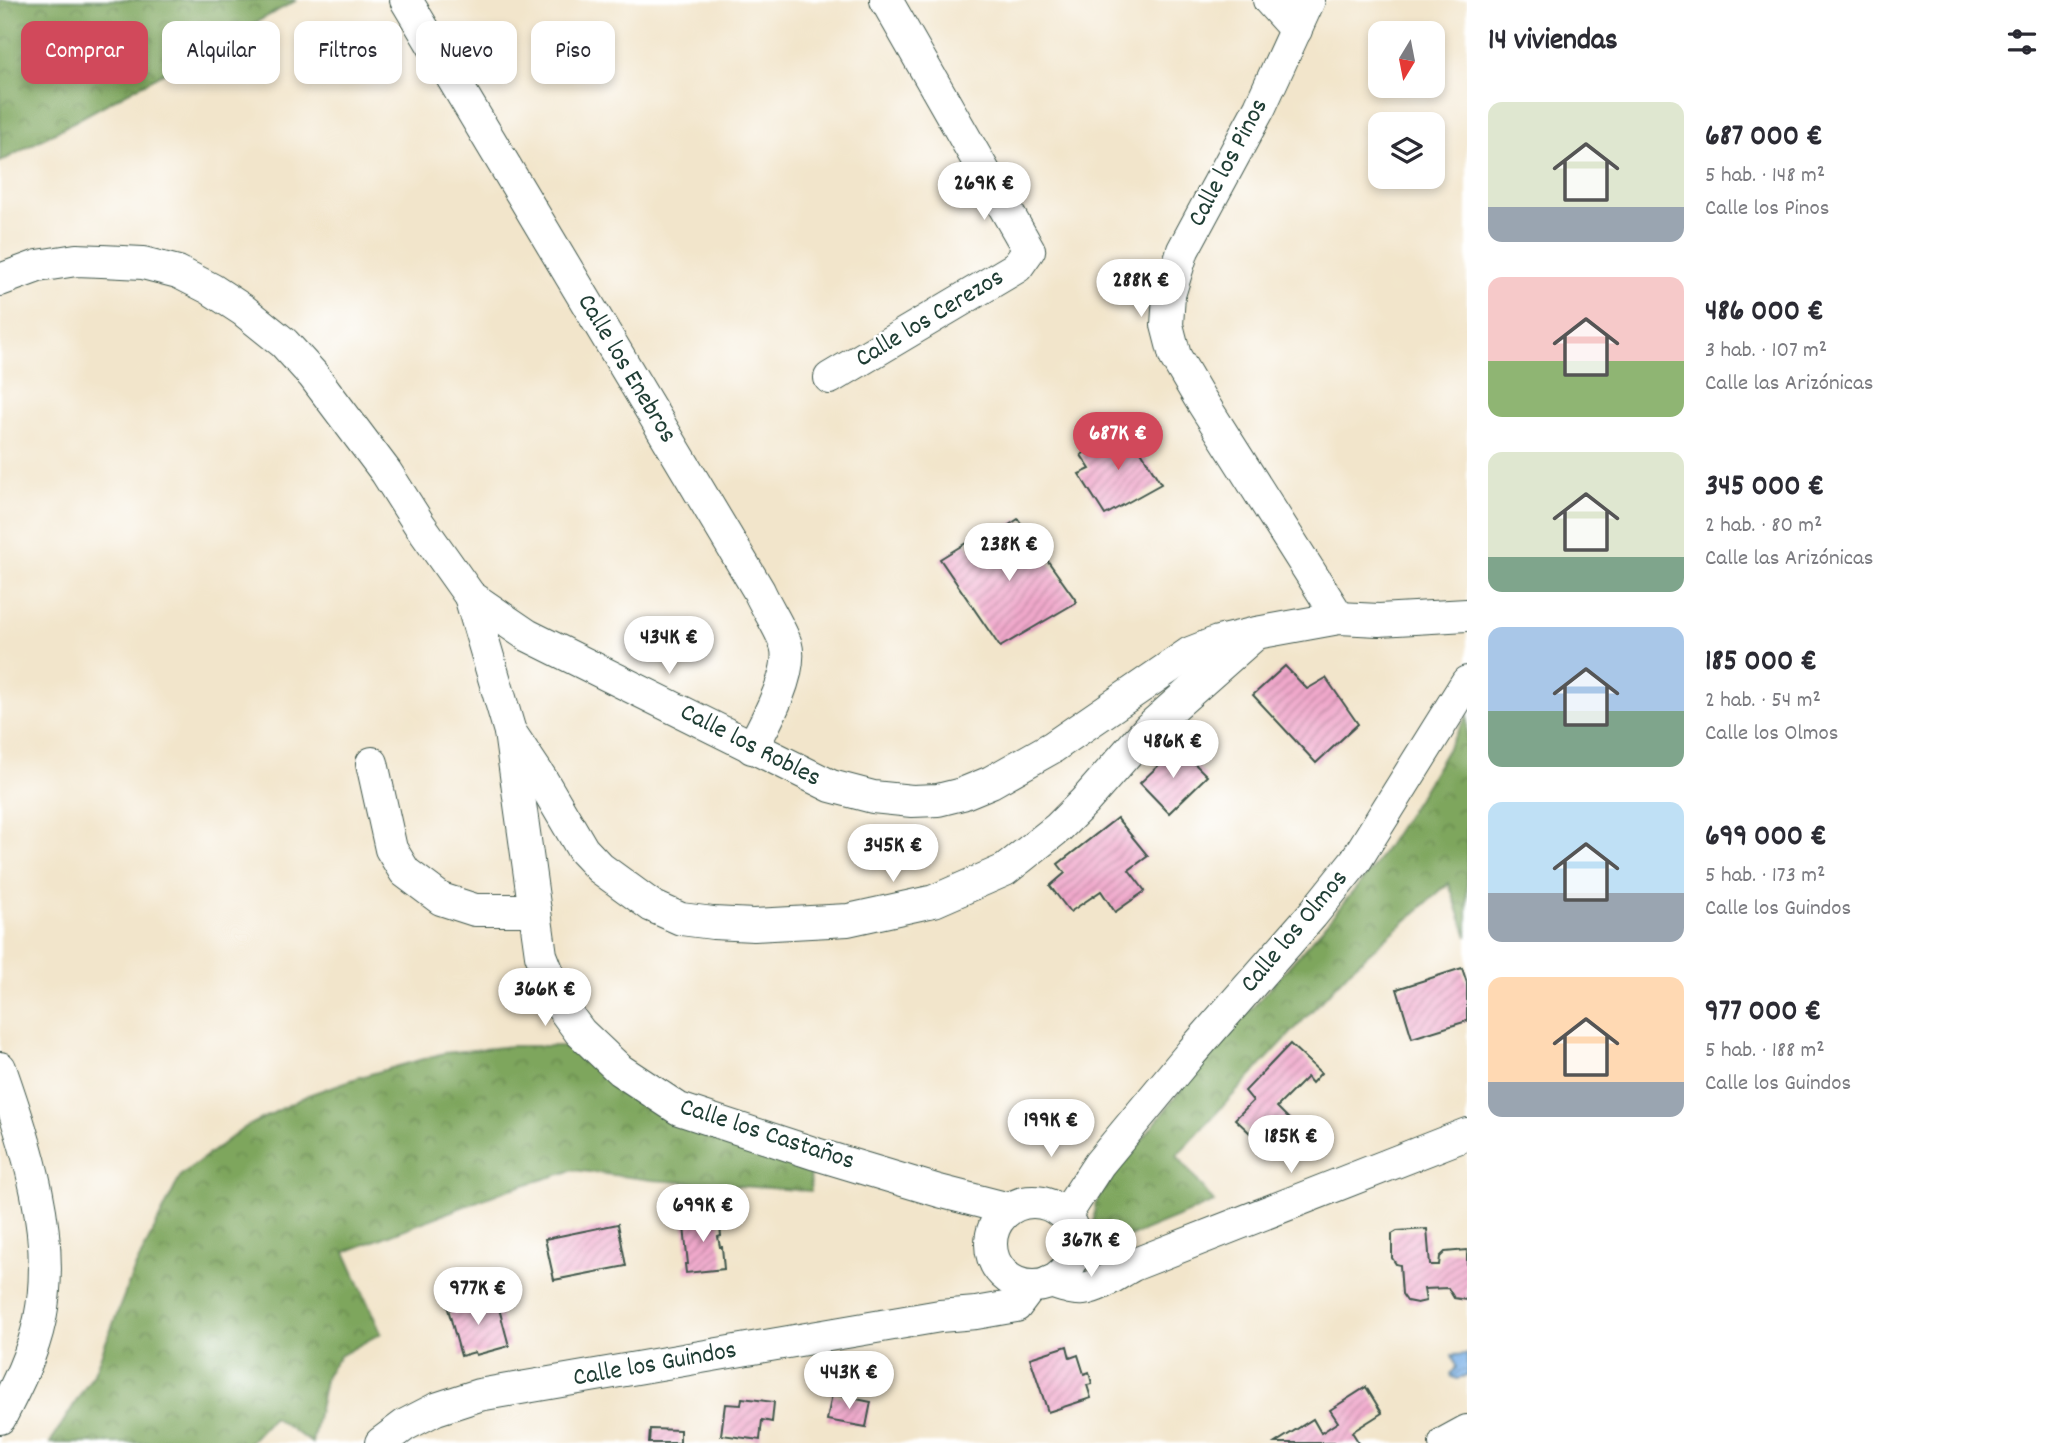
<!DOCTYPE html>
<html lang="es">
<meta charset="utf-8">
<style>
:root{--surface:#fff;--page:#f7f7f7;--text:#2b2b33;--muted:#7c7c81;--accent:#d1495b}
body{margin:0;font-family:Dekko,sans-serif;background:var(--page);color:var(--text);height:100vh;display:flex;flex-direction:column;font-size:26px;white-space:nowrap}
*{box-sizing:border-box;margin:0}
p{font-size:23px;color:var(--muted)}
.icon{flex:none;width:38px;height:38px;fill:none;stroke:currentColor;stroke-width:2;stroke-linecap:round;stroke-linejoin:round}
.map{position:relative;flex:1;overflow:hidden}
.details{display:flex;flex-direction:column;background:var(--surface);width:595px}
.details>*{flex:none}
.top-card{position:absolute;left:21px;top:21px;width:665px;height:63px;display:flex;gap:14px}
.needle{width:46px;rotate:190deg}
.buttons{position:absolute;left:1368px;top:21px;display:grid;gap:14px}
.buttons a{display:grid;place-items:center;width:77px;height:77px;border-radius:14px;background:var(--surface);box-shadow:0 4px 10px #0003;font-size:35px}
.price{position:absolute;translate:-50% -60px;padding:0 16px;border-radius:24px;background:#fff;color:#222;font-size:23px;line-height:46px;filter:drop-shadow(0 2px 4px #0008)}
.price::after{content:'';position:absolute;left:50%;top:42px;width:21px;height:16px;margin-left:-10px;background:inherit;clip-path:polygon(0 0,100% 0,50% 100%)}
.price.current{background:var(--accent);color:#fff}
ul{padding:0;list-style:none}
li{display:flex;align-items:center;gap:21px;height:175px;padding:0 21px}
li span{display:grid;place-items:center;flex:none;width:196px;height:140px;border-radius:14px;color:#555}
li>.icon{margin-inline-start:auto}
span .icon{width:84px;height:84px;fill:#fffc;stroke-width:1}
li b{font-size:30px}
h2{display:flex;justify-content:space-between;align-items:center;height:84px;padding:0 21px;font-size:30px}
.tag{padding:0 24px;border-radius:14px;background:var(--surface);box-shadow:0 4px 10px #0003;font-size:24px;line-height:63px}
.tag.current{background:var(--accent);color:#fff}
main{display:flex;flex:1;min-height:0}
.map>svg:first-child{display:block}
.forest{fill:url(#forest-crowns);stroke:#4e7248;stroke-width:2}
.water{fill:url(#water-waves);stroke:#4c768d;stroke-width:2}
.building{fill:url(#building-hatch)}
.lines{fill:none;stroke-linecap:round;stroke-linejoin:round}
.minor-casing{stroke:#3f564b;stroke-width:34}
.minor{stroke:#fff;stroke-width:32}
.labels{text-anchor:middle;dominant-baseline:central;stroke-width:5;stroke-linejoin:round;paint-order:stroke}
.street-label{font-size:26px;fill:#1f3d34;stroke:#fff}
</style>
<main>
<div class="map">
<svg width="1467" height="1443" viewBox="0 0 1467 1443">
<defs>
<pattern id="forest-crowns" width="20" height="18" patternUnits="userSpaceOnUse" patternTransform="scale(1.75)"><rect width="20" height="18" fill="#7ea65d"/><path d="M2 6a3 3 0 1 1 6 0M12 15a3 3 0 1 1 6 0" fill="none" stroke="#67884e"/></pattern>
<pattern id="water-waves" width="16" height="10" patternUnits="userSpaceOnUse" patternTransform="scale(1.75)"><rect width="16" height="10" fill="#78afe6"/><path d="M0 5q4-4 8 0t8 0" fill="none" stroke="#6290bb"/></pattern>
<pattern id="building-hatch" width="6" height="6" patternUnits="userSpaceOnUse" patternTransform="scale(1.75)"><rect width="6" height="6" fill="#f0a8cb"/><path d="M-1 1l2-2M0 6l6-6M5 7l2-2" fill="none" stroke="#c28aa6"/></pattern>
</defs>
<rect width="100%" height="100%" fill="#fff"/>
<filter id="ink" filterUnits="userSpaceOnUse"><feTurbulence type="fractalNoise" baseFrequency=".0143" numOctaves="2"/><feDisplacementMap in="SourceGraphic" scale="14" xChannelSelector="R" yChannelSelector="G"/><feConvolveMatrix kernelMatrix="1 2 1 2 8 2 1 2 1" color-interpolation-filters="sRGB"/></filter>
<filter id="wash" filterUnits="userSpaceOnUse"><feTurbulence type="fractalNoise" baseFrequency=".00686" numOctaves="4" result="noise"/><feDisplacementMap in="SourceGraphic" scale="28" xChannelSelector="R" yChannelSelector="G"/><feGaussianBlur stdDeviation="1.57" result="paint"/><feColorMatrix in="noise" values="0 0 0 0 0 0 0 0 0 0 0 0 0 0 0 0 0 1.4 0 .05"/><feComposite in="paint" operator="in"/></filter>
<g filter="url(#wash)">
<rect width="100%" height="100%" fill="#f2e5cb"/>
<g class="forest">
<polygon points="0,0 297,0 0,162"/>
<path d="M1467,716v221l-18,-54 -98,86 -174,186 37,47 -87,36c-16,0 -24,-4 -33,-16l1,-17 6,-12 90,-116 131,-148 50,-60 48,-74z"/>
<polygon points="512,1046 573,1046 650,1105 701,1133 754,1154 810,1167 811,1191 652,1180 574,1170 504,1191 345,1252 381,1333 340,1356 326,1375 312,1443 273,1417 249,1443 50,1443 94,1373 134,1270 181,1175 244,1128 308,1095 360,1077 444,1053"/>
</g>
<polygon class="water" points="1467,1354 1467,1376 1457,1379 1452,1377 1451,1374 1456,1367 1452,1355"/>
<g id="blocks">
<g class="building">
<polygon points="1126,427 1161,484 1105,515 1079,474 1090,469 1081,455"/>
<polygon points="1018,519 1077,602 1000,647 940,559 966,543 971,550"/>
<polygon points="1285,666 1307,689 1326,678 1358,724 1316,763 1253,695"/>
<polygon points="1178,747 1207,776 1169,813 1140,783"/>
<polygon points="1117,818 1148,856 1129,870 1145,891 1115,912 1101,891 1070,912 1050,886 1065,873 1058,864"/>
<polygon points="1462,968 1467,983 1467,1021 1412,1038 1397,989"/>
<polygon points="1290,1044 1321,1073 1312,1083 1307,1077 1277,1107 1292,1122 1266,1148 1235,1119 1253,1101 1245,1091"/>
<polygon points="706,1216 706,1217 719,1216 721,1236 718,1237 720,1247 722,1247 724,1269 686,1273 685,1264 688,1264 683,1218"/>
<polygon points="618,1224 626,1266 554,1280 545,1239"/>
<polygon points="1427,1229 1430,1265 1439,1265 1440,1257 1445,1252 1467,1250 1467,1300 1454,1298 1448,1288 1424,1289 1426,1301 1417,1303 1407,1301 1402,1294 1400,1265 1396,1264 1392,1258 1392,1234 1397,1231"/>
<polygon points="463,1300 464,1305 478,1301 480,1306 497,1301 509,1346 476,1355 475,1352 461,1356 447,1305"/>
<polygon points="1067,1346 1070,1358 1078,1355 1084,1374 1089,1372 1092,1384 1087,1385 1091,1398 1048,1412 1030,1358"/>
<polygon points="1366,1387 1382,1413 1352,1432 1359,1443 1275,1443 1313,1419 1321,1433 1338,1422 1330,1410"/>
<polygon points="832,1394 871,1402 866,1427 827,1420"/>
<polygon points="742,1398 774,1402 772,1422 762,1420 760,1440 721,1435 725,1404 741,1405"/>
<polygon points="650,1429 680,1430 680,1443 649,1443"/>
</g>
</g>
</g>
<g filter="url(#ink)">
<use href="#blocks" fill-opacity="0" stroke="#3f564b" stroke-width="2"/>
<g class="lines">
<defs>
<g id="minor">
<path d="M406,0l353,591c7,16 22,38 27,54 8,27 -21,79 -34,103"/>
<polyline points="1269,0 1296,30"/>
<polyline points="1309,0 1260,107 1183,250 1169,295 1167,325 1175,356 1199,397 1339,618"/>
<polyline points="0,280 38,266 76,260 102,261 143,263 178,272 211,289 243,310 284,343 313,375 386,472 419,524 470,596 527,635 831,786 873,797 912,801 938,800 962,794 991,782 1053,747 1190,653 1218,642 1256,633 1339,618 1379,620 1467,615"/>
<polyline points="830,378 1017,267 1029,250 886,0"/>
<polyline points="470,596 510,732 541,955 561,1006 580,1032 620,1070 679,1109 816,1154 939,1191 1009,1209"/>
<polyline points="510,732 542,780 583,850 600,868 652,906 681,919 713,923 754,925 848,920 934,901 1005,870 1058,828 1084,802 1149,728 1253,636"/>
<polyline points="372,763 391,849 405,872 441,899 475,910 535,910"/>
<path d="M0,1068c27,78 57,168 40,251 -7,35 -24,68 -40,99"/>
<circle cx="1033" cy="1244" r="42"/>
<polyline points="1065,1216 1099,1164 1191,1053 1312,915 1356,860 1467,682"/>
<path d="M1050,1282c10,3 22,8 33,7 17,-2 35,-16 50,-24l334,-131"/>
<polyline points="381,1443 405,1425 436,1409 479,1395 940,1316 976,1313 1016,1306 1031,1286"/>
<polyline points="1445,1443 1467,1431"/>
</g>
</defs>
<use href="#minor" class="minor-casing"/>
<use href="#minor" class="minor"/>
</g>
</g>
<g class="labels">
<g class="street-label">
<text transform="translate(1229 163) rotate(-62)">Calle los Pinos</text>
<text transform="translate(930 319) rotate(-31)">Calle los Cerezos</text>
<text transform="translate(626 369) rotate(59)">Calle los Enebros</text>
<text transform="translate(750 746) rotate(27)">Calle los Robles</text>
<text transform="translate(1295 932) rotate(-50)">Calle los Olmos</text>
<text transform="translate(767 1135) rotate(18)">Calle los Castaños</text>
<text transform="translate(655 1365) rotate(-10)">Calle los Guindos</text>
</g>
</g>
</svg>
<div class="buttons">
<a><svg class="needle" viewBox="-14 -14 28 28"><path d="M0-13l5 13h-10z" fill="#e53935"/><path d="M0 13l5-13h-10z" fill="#7c7c81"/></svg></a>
<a><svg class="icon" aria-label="layers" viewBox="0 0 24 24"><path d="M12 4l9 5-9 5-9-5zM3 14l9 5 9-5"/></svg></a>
</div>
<b class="price" style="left:984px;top:222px">269K €</b>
<b class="price" style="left:1141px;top:319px">288K €</b>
<b class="price current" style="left:1118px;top:472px">687K €</b>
<b class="price" style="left:1009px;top:583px">238K €</b>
<b class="price" style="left:669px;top:676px">434K €</b>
<b class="price" style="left:1173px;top:780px">486K €</b>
<b class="price" style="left:893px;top:884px">345K €</b>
<b class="price" style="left:545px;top:1028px">366K €</b>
<b class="price" style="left:1051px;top:1159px">199K €</b>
<b class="price" style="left:1291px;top:1175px">185K €</b>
<b class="price" style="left:703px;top:1244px">699K €</b>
<b class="price" style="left:1091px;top:1279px">367K €</b>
<b class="price" style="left:478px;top:1327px">977K €</b>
<b class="price" style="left:849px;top:1411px">443K €</b>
<div class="top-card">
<a class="tag current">Comprar</a>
<a class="tag">Alquilar</a>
<a class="tag">Filtros</a>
<a class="tag">Nuevo</a>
<a class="tag">Piso</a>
</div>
</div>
<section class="details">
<h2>14 viviendas<svg class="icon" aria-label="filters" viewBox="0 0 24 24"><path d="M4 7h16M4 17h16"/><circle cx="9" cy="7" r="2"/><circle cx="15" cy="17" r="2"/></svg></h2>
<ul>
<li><span style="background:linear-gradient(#dfe7d0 75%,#9aa5b1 0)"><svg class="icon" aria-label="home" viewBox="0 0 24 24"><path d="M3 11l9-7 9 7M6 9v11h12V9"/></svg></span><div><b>687 000 €</b><p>5 hab. · 148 m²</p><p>Calle los Pinos</p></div></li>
<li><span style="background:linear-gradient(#f6c9c9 60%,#8fb573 0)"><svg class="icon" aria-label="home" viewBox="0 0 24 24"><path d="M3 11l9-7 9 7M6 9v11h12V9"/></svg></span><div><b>486 000 €</b><p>3 hab. · 107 m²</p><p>Calle las Arizónicas</p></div></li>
<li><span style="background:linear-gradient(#dfe7d0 75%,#7fa58c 0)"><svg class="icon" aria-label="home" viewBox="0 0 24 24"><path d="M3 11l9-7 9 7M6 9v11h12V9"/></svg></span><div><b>345 000 €</b><p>2 hab. · 80 m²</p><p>Calle las Arizónicas</p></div></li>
<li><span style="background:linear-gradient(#a9c7e8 60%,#7fa58c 0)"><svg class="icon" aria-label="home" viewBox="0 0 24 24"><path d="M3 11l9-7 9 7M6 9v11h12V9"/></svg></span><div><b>185 000 €</b><p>2 hab. · 54 m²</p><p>Calle los Olmos</p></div></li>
<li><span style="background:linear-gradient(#bfe0f5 65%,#9aa5b1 0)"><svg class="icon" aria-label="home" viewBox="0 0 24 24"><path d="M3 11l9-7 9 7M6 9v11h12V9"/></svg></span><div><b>699 000 €</b><p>5 hab. · 173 m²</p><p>Calle los Guindos</p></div></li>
<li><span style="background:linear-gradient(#ffd9b3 75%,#9aa5b1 0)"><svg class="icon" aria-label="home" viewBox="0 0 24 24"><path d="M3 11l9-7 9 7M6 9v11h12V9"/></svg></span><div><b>977 000 €</b><p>5 hab. · 188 m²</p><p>Calle los Guindos</p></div></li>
</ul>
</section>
</main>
